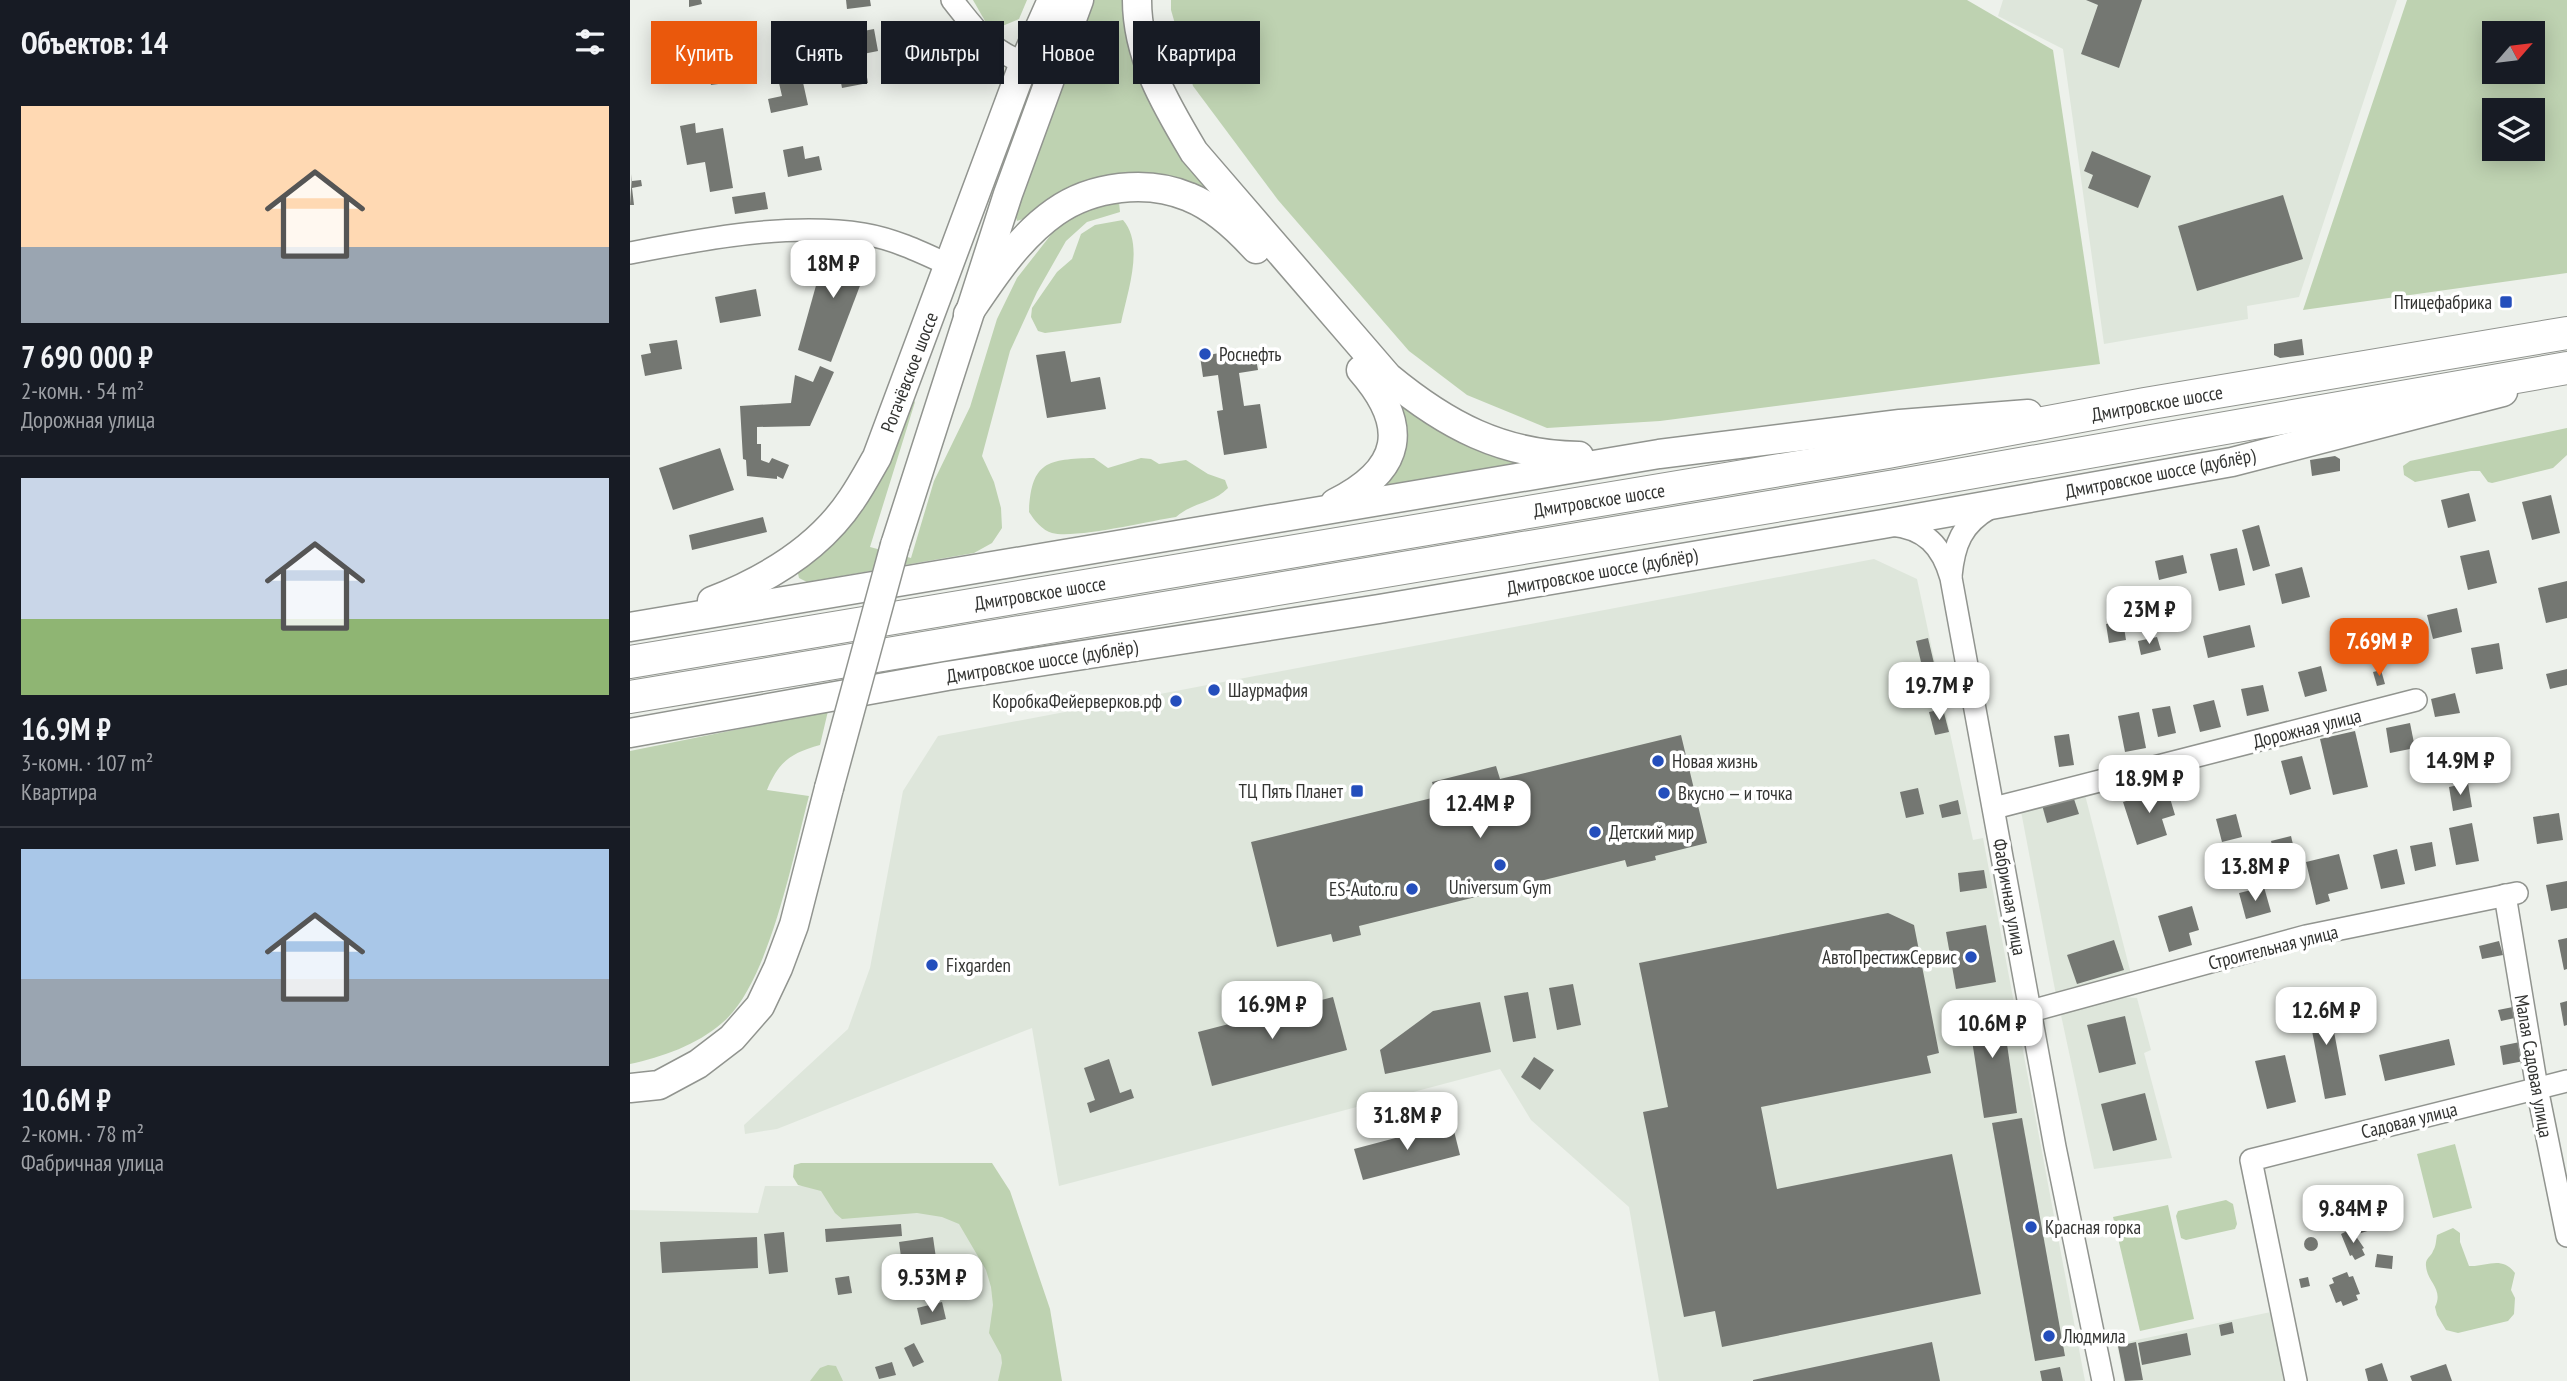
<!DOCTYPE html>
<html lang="ru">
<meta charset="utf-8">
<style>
:root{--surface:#171b24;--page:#242831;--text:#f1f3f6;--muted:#9ea1a6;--line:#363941;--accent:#ea580c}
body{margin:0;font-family:"PT Sans Narrow",sans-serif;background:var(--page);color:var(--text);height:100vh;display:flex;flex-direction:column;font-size:26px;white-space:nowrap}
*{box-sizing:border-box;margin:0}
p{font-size:23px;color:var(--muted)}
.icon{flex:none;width:38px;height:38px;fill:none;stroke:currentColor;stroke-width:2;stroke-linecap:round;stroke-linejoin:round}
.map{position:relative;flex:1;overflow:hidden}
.sheet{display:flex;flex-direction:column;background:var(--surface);width:630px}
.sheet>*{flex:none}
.hud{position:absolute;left:21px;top:21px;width:665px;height:63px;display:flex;gap:14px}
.needle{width:46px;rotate:62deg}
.buttons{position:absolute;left:1852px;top:21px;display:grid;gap:14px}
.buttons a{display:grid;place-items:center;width:63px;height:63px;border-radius:0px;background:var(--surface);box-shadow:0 4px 18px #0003;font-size:35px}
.price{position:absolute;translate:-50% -60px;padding:0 16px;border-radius:14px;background:#fff;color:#222;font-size:23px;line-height:46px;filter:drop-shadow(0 2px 4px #0008)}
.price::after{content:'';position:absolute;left:50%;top:42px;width:21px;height:16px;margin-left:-10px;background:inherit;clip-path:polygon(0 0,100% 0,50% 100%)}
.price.on{background:var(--accent);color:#fff}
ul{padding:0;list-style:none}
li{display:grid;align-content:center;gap:14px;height:371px;padding:0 21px}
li+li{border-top:2px solid var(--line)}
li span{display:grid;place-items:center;height:217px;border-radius:0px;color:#555}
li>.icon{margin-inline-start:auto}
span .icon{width:126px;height:126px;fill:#fffc;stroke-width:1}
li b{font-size:30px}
h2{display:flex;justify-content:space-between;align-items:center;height:84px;padding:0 21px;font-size:30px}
.tag{padding:0 24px;border-radius:0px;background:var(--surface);box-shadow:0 4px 18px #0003;font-size:24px;line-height:63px}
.tag.on{background:var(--accent);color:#fff}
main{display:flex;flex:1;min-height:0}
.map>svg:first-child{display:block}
.built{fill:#dee6db}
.green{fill:#bed2b1;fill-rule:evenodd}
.building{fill:#747772}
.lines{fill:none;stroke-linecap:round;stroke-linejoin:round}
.minor-casing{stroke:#91948f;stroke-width:24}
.major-casing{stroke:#91948f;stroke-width:31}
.highway-casing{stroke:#91948f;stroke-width:34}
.minor{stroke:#fff;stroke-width:21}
.major{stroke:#fff;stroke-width:28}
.highway{stroke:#fff;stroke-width:32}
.major-bridge-casing{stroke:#91948f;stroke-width:31;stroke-linecap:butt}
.major-bridge{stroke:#fff;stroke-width:28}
.poi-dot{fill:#244ebc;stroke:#fff;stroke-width:2.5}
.labels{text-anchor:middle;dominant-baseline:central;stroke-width:7;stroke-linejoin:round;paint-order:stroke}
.poi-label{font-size:19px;fill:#333432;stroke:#fff;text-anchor:start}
.street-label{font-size:19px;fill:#333432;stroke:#fff}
</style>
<main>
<section class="sheet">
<h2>Объектов: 14<svg class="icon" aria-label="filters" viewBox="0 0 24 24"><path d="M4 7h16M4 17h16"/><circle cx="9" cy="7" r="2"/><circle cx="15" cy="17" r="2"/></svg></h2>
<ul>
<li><span style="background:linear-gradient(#ffd9b3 65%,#9aa5b1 0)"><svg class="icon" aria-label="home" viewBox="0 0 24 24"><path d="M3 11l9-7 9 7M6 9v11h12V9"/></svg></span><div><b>7 690 000 ₽</b><p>2-комн. · 54 m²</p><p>Дорожная улица</p></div></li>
<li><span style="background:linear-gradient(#c9d6e8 65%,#8fb573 0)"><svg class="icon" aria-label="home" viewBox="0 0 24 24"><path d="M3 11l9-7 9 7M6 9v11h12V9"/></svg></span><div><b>16.9M ₽</b><p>3-комн. · 107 m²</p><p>Квартира</p></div></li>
<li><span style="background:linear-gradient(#a9c7e8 60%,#9aa5b1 0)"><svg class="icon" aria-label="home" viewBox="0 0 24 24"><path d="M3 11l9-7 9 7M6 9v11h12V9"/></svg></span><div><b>10.6M ₽</b><p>2-комн. · 78 m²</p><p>Фабричная улица</p></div></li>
</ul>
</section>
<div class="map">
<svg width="1937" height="1381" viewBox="0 0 1937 1381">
<rect width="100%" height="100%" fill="#edf1eb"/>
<g class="built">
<polygon points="1373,0 1767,0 1669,297 1617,306 1618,319 1474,344 1433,49 1368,16"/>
<polygon points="1244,559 1287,579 1343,840 1353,838 1455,1381 1029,1381 999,1207 901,1120 870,1069 429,1186 402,1028 147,1129 115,1134 114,1125 218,1029 240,968 273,791 308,736"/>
<polygon points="1454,791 1501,974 1426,995 1390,806"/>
<polygon points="1476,996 1507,998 1521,1050 1514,1053 1542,1158 1464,1169 1431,1015 1435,1006"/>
<polygon points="135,1186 318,1186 341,1199 396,1381 0,1381 0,1210 128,1213"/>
<polygon points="1641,1312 1655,1381 1494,1381 1487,1344"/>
</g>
<g class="green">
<polygon points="343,0 397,0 389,19 365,29 355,21"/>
<polygon points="464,0 497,0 580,192 578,194 422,198 393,219 387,221 385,214"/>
<polygon points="541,0 1337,0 1423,50 1470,364 1030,421 917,428 837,395 779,351 648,200 563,86 541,10"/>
<path d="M1777,0h160v273l-264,37zM1864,33h38v39h-38zM1864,110h38v39h-38z"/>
<polygon points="489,202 490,212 457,222 436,241 407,292 380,351 352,456 364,482 371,508 372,528 362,543 344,553 177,582 169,578 167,569 281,398 285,402 240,547 281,558 304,481 340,407 367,319 387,278 427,227 446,213 472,204"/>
<path d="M493,220c22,25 4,73 -2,103l-76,10 -7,-2 -7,-14 1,-9 25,-36 15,-13 9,-25 14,-9z"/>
<polygon points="775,405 885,458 883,465 759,486 757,481 771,409"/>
<polygon points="1937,428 1937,455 1923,468 1862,483 1858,482 1850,471 1841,471 1785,482 1774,475 1773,466 1780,461"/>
<path d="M464,458l14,10 33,-10 10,1 8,5 27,-4 22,14 17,6 3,8c-14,15 -35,14 -52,29 -27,4 -101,22 -124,16 -9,-2 -18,-13 -23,-21 2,-50 18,-53 65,-54z"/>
<path d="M198,711l-8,34c-29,8 -41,16 -53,45l42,6c-16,60 -40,188 -87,227 -25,22 -60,34 -92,41v-313z"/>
<polygon points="1825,1144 1842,1208 1803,1218 1787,1154"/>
<polygon points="171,1163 362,1163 380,1191 420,1309 432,1381 368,1381 372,1363 371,1355 359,1333 363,1305 361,1287 356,1270 329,1224 312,1217 287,1213 212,1219 205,1213 191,1191 168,1185 163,1177 164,1165"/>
<polygon points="1596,1200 1603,1204 1607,1224 1605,1229 1556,1240 1551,1238 1546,1216 1548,1211"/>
<polygon points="1538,1205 1564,1319 1510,1331 1483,1217"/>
<path d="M1823,1228l7,5v9l9,24c18,1 32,-11 46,7l-4,17 4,8 -1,16 -6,7 -50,12 -12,-3 -9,-15 -2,-8c9,-18 -8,-25 -9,-41 -1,-8 5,-9 7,-15 3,-4 3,-11 4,-16z"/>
<polygon points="198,1365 206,1366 213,1381 180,1381 190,1368"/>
</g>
<g class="building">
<polygon points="59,0 71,0 72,4 59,7"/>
<polygon points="216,0 240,0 241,6 217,9"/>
<polygon points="1456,0 1512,0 1489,68 1451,54 1468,5"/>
<polygon points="244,29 248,51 233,54 238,83 212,88 202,37"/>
<polygon points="98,55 103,82 81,85 76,58"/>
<polygon points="172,78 178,105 141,113 138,99 152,96 149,83"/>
<polygon points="65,123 66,133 93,128 103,188 80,192 75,162 57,165 50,126"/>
<polygon points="173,146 175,159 189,156 192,170 158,177 153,150"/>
<polygon points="1462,151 1521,176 1508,208 1458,188 1463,175 1454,171"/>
<polygon points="2,174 2,181 11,180 12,186 2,188 4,205 0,205"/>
<polygon points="135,192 138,209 105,214 102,197"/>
<polygon points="1653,195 1673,259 1567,291 1548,226"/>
<polygon points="197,246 222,246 242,254 201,362 168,350"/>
<polygon points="126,289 131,316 90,323 85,297"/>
<polygon points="1672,339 1674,355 1650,358 1644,355 1644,344"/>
<polygon points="47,340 52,369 15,376 11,355 21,353 19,344"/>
<polygon points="624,348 628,370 609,373 614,406 630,404 637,448 594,455 587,411 593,410 588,375 573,377 570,356"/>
<polygon points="435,351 441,382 470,377 476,409 417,418 406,355"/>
<polygon points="190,366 204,372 180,426 127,427 127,444 131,444 131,460 139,463 142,458 159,465 153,479 147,476 147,479 117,476 116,460 113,459 110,406 161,403 165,375 183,382"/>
<polygon points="90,448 104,490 43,510 29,468"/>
<polygon points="1705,456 1710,459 1710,471 1682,476 1680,460"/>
<polygon points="1839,493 1846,521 1818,528 1811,500"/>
<polygon points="1921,495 1930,533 1902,540 1892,502"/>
<polygon points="133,517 137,532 62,550 59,535"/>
<polygon points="1629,525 1640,566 1623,571 1612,530"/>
<polygon points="1607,548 1615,585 1589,591 1580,554"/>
<polygon points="1859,550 1867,583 1838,590 1830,556"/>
<polygon points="1553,555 1557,573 1529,580 1525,561"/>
<polygon points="1672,567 1680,597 1652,604 1645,574"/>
<polygon points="1937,581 1937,618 1916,623 1908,588"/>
<polygon points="1827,608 1832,632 1803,639 1797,615"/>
<polygon points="1493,621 1496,640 1479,643 1476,624"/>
<polygon points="1620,625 1625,647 1578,658 1573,636"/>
<polygon points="1527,637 1531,650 1511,655 1508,641"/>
<polygon points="1298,638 1308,680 1296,683 1286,641"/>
<polygon points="1869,643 1873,669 1846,674 1841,648"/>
<polygon points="1691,666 1697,691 1675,697 1668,672"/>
<polygon points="1937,669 1937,685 1920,689 1916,674"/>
<polygon points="1751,670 1755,684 1747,686 1743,672"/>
<polygon points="1633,685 1639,711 1617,716 1611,689"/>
<polygon points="1825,693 1830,713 1805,717 1801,699"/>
<polygon points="1584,700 1591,727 1570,732 1563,705"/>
<polygon points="1540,706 1546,733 1528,737 1522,709"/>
<polygon points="1313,709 1319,732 1305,735 1299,712"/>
<polygon points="1509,712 1516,748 1495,752 1488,716"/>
<polygon points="1780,723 1785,748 1760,753 1756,728"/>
<polygon points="1725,731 1738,787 1703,795 1690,739"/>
<polygon points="1439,734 1444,765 1429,767 1424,736"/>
<polygon points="1051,735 1077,843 1025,856 1026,860 997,867 995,860 729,926 731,935 703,942 701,934 647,947 621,842 806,797 802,782 866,766 870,779"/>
<polygon points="1672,756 1681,789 1660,795 1651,761"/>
<polygon points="1838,783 1842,807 1823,811 1819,787"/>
<polygon points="1288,788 1294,814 1276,818 1270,792"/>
<polygon points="1537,788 1545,815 1532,819 1537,835 1507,845 1493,802"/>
<polygon points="1443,796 1449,814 1417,823 1412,805"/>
<polygon points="1328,800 1331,814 1312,818 1309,805"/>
<polygon points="1929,813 1933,840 1907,844 1903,817"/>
<polygon points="1606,814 1612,837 1592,842 1586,819"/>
<polygon points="1842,823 1849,861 1826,865 1819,828"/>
<polygon points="1661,836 1666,857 1646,862 1641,841"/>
<polygon points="1802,842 1806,866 1785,871 1780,846"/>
<polygon points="1767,849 1775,884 1751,889 1743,855"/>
<polygon points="1709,854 1718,889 1698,894 1700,901 1686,905 1676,862"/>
<polygon points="1354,870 1357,888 1330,892 1328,873"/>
<polygon points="1937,881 1937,908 1921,911 1916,885"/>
<polygon points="1634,887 1641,912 1616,919 1609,893"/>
<polygon points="1562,906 1569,930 1559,933 1562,945 1539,952 1528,916"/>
<polygon points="1258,913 1284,925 1309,1053 1297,1056 1301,1073 1131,1107 1147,1189 1322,1154 1351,1294 1092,1347 1085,1311 1054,1317 1013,1112 1038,1107 1009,963"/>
<polygon points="1356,925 1366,982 1326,989 1316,932"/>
<polygon points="1937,938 1937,969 1934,970 1928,940"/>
<polygon points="1484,940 1494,970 1447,984 1437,955"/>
<polygon points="1869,941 1873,955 1852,959 1849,946"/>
<polygon points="943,984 951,1025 927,1030 919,988"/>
<polygon points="898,992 906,1038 883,1042 874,996"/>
<polygon points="1697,995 1716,1095 1695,1099 1676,999"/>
<polygon points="703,997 717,1050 582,1086 568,1032"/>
<polygon points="1937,1001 1937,1025 1934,1026 1930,1003"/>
<polygon points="850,1002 861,1052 755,1074 750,1050 803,1011"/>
<polygon points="1371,1003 1387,1113 1354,1118 1337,1008"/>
<polygon points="1883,1007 1885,1018 1871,1021 1868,1010"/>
<polygon points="1495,1016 1506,1064 1469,1073 1457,1025"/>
<polygon points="1819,1039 1825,1065 1755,1081 1749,1055"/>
<polygon points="1890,1042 1894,1061 1873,1065 1870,1046"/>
<polygon points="1655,1055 1666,1102 1637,1109 1625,1061"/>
<polygon points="904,1057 924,1070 910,1090 891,1077"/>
<polygon points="479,1059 490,1093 501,1089 504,1098 460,1113 457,1103 465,1100 454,1068"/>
<polygon points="1515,1093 1527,1140 1483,1151 1471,1104"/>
<polygon points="1392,1118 1435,1356 1405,1361 1362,1123"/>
<polygon points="822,1123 830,1155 733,1180 724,1149"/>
<polygon points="1732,1189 1734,1196 1737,1195 1747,1228 1731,1233 1721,1200 1724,1200 1722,1192"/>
<polygon points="271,1224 272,1236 196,1242 195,1229"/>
<polygon points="1721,1229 1734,1248 1732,1249 1735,1255 1725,1260 1722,1255 1720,1256 1711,1234"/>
<polygon points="154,1232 158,1272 139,1274 134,1234"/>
<circle cx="1681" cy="1244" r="7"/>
<polygon points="127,1237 128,1268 32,1273 30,1242"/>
<polygon points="303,1237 307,1265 291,1267 290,1261 272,1264 269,1242"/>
<polygon points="1747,1254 1763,1256 1762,1269 1745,1267"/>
<polygon points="1717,1272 1719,1277 1723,1276 1730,1294 1726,1295 1728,1300 1713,1306 1711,1301 1706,1303 1699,1285 1704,1283 1702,1278"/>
<polygon points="219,1276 222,1293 208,1295 205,1278"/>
<polygon points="1678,1277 1680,1286 1671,1288 1669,1279"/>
<polygon points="312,1302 316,1319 291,1325 287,1308"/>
<polygon points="1602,1322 1604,1333 1591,1336 1589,1325"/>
<polygon points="1557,1333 1561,1355 1512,1365 1508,1343"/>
<polygon points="1302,1342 1310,1381 1123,1381 1123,1380"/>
<polygon points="1506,1342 1513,1380 1495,1381 1488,1346"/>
<polygon points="284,1343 294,1362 283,1367 274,1348"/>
<polygon points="262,1362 266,1375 249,1379 245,1367"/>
<polygon points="1752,1363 1758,1381 1738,1381 1735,1369"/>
<polygon points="1816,1364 1822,1381 1782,1381 1780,1376"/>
<polygon points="1430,1367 1433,1381 1412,1381 1410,1371"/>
</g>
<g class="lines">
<defs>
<g id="minor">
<path d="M322,0c24,30 35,48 72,63"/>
<path d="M0,253c73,-14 159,-31 234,-19 30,5 57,18 85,31"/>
<path d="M1261,525c34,3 51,21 60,53l104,569 48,234"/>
<path d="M1321,576c3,-32 11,-52 39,-68"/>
<polyline points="1364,808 1786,700"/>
<polyline points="1875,895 1907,1088 1937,1236"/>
<polyline points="1401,1011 1676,936 1887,893"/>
<polyline points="1666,1381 1621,1160 1937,1081"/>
</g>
<g id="major">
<path d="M507,0c0,57 29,105 57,152l194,225c58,48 114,78 191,79"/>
<path d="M338,314c25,-37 50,-76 87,-102 37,-26 92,-33 134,-15 25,10 49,32 67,52"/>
<path d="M705,503c68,-34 75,-77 26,-133"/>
<polyline points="265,545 378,194 449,0"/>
<path d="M82,601c54,-21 107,-52 140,-102 9,-13 17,-28 25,-42l147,-394 28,-63"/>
<polyline points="0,627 1029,454 1270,424 1398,414"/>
<polyline points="0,733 317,676 749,609 1253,524 1602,462 1873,392"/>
<polyline points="0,1088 29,1085 68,1064 102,1038 130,1006 148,968 164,925 199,788"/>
</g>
<g id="highway">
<polyline points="0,662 1258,452 1515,404 1937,333"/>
<polyline points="0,697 1265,486 1937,368"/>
</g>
</defs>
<use href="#minor" class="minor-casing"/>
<use href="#major" class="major-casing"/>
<use href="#highway" class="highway-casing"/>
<use href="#minor" class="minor"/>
<use href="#major" class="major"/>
<use href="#highway" class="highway"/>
<defs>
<polyline id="major-bridge" points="199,788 265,545"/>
</defs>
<use href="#major-bridge" class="major-bridge-casing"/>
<use href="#major-bridge" class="major-bridge"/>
</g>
<g class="poi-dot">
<rect x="1869" y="295" width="14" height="14" rx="3.5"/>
<circle cx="575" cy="354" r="7"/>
<circle cx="584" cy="690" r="7"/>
<circle cx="546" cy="701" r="7"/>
<circle cx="1028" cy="761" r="7"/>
<rect x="720" y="784" width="14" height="14" rx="3.5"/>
<circle cx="1034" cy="793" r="7"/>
<circle cx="965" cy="832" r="7"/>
<circle cx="870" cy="865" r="7"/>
<circle cx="782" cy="889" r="7"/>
<circle cx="1341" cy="957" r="7"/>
<circle cx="302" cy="965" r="7"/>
<circle cx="1401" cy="1227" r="7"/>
<circle cx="1419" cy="1336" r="7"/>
</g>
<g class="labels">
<g class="poi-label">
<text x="1862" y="302" text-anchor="end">Птицефабрика</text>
<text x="589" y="354">Роснефть</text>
<text x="598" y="690">Шаурмафия</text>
<text x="532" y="701" text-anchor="end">КоробкаФейерверков.рф</text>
<text x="1042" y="761">Новая жизнь</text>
<text x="713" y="791" text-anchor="end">ТЦ Пять Планет</text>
<text x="1048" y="793">Вкусно — и точка</text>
<text x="979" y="832">Детский мир</text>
<text x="870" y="887" text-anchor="middle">Universum Gym</text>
<text x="768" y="889" text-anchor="end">ES-Auto.ru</text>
<text x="1327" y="957" text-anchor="end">АвтоПрестижСервис</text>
<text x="316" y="965">Fixgarden</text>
<text x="1415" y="1227">Красная горка</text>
<text x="1433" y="1336">Людмила</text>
</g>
<g class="street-label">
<text transform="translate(279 372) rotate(-69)">Рогачёвское шоссе</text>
<text transform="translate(1527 403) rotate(-10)">Дмитровское шоссе</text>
<text transform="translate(1530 473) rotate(-11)">Дмитровское шоссе (дублёр)</text>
<text transform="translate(969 500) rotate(-9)">Дмитровское шоссе</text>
<text transform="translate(972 571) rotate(-10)">Дмитровское шоссе (дублёр)</text>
<text transform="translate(410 593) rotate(-9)">Дмитровское шоссе</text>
<text transform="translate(412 661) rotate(-9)">Дмитровское шоссе (дублёр)</text>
<text transform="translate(1677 728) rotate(-14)">Дорожная улица</text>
<text transform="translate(1380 897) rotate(80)">Фабричная улица</text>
<text transform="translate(1643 947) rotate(-14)">Строительная улица</text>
<text transform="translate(1904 1066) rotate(80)">Малая Садовая улица</text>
<text transform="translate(1779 1120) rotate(-14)">Садовая улица</text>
</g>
</g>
</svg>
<div class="buttons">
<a><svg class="needle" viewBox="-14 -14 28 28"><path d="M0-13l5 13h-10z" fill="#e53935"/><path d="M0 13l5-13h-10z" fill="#9ea1a6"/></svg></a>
<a><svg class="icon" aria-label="layers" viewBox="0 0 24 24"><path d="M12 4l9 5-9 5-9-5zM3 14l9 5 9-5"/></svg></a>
</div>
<b class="price" style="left:203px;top:300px">18M ₽</b>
<b class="price" style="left:1519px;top:646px">23M ₽</b>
<b class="price on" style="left:1749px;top:678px">7.69M ₽</b>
<b class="price" style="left:1309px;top:722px">19.7M ₽</b>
<b class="price" style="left:1830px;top:797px">14.9M ₽</b>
<b class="price" style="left:1519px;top:815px">18.9M ₽</b>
<b class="price" style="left:850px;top:840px">12.4M ₽</b>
<b class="price" style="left:1625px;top:903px">13.8M ₽</b>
<b class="price" style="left:642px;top:1041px">16.9M ₽</b>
<b class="price" style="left:1696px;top:1047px">12.6M ₽</b>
<b class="price" style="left:1362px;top:1060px">10.6M ₽</b>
<b class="price" style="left:777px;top:1152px">31.8M ₽</b>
<b class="price" style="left:1723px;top:1245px">9.84M ₽</b>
<b class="price" style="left:302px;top:1314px">9.53M ₽</b>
<div class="hud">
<a class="tag on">Купить</a>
<a class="tag">Снять</a>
<a class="tag">Фильтры</a>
<a class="tag">Новое</a>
<a class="tag">Квартира</a>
</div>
</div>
</main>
